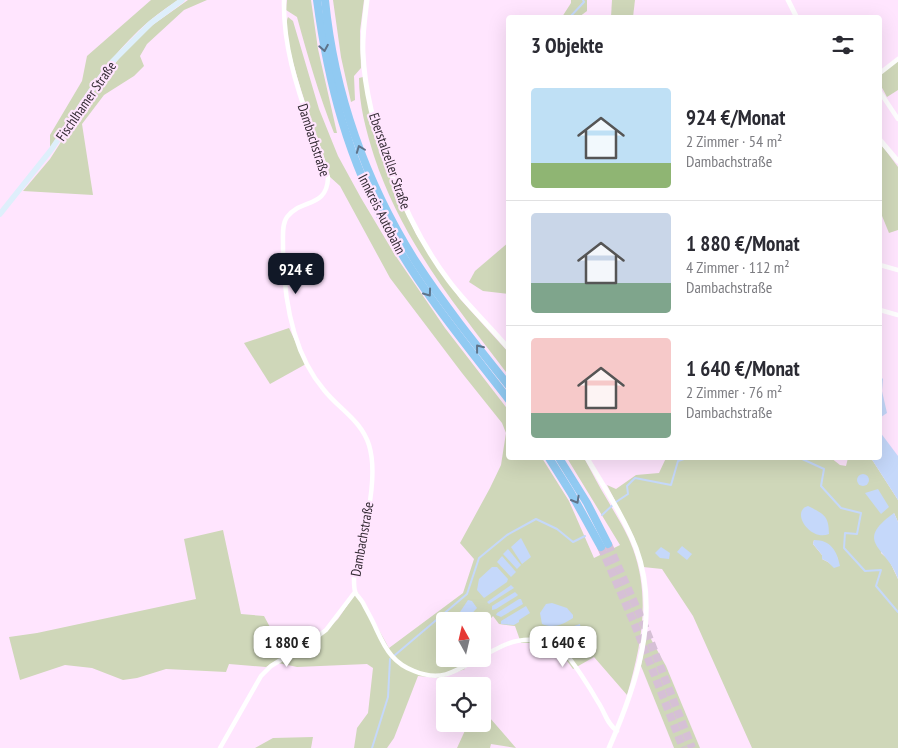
<!DOCTYPE html>
<html lang="de">
<meta charset="utf-8">
<style>
:root{--surface:#fff;--page:#f2f2f3;--text:#2b2b33;--muted:#7c7c81;--line:#e1e1e2;--accent:#111827}
body{margin:0;font-family:"PT Sans Narrow",sans-serif;background:var(--page);color:var(--text);height:100vh;display:flex;flex-direction:column;font-size:19px;white-space:nowrap}
*{box-sizing:border-box;margin:0}
p{font-size:16px;color:var(--muted)}
.icon{flex:none;width:28px;height:28px;fill:none;stroke:currentColor;stroke-width:2;stroke-linecap:round;stroke-linejoin:round}
.map{position:relative;flex:1;overflow:hidden}
.details{position:absolute;left:506px;top:15px;width:376px;height:445px;display:flex;flex-direction:column;background:var(--surface);border-radius:5px;box-shadow:0 5px 20px #0002}
.details>*{flex:none}
.needle{width:32px;rotate:352deg}
.tools{position:absolute;left:436px;top:612px;display:grid;gap:10px}
.tools a{display:grid;place-items:center;width:55px;height:55px;border-radius:5px;background:var(--surface);box-shadow:0 5px 20px #0002;font-size:25px}
.price{position:absolute;translate:-50% -42px;padding:0 11px;border-radius:10px;background:#fff;color:#222;font-size:16px;line-height:32px;filter:drop-shadow(0 1px 2px #0008)}
.price::after{content:'';position:absolute;left:50%;top:30px;width:15px;height:11px;margin-left:-8px;background:inherit;clip-path:polygon(0 0,100% 0,50% 100%)}
.price.current{background:var(--accent);color:#fff}
ul{padding:0;list-style:none}
li{display:flex;align-items:center;gap:15px;height:125px;padding:0 25px}
li+li{border-top:1px solid var(--line)}
li span{display:grid;place-items:center;flex:none;width:140px;height:100px;border-radius:5px;color:#555}
li>.icon{margin-inline-start:auto}
span .icon{width:60px;height:60px;fill:#fffc;stroke-width:1}
li b{font-size:21px}
h2{display:flex;justify-content:space-between;align-items:center;height:60px;padding:0 25px;font-size:21px}
.map>svg:first-child{display:block}
.green{fill:#cfd7b9;fill-rule:evenodd}
.water{fill:#c5d8fa}
.lines{fill:none;stroke-linecap:round;stroke-linejoin:round}
.stream{stroke:#c5d8fa;stroke-width:2}
.motorway-tunnel{stroke:#d6c0d6;stroke-width:8;stroke-dasharray:8 4;stroke-linecap:butt}
.minor{stroke:#fff;stroke-width:4.5}
.tertiary{stroke:#fff;stroke-width:5}
.secondary{stroke:#deeffb;stroke-width:5.5}
.motorway{stroke:#91caf2;stroke-width:8}
.oneway{stroke:#5e738a}
.labels{text-anchor:middle;dominant-baseline:central;stroke-width:4.5;stroke-linejoin:round;paint-order:stroke}
.street-label{font-size:14px;fill:#342b34;stroke:#ffe5fe}
</style>
<div class="map">
<svg width="898" height="748" viewBox="0 0 898 748">
<rect width="100%" height="100%" fill="#ffe5fe"/>
<g class="green">
<path d="M151,0h27c-59,37 -91,92 -128,148v-13l32,-54 5,-25z"/>
<polygon points="188,0 207,0 184,10 147,44 140,56 144,66 134,76 104,95 82,124 93,195 23,191 50,159 95,89 128,47 154,24"/>
<path d="M287,0h24l7,49 19,84h-3c-15,-38 -26,-76 -37,-116l-11,-7z"/>
<polygon points="333,0 364,0 360,31 361,68 354,76 355,100 351,102 341,57"/>
<polygon points="571,0 587,0 587,11 579,17 562,17 571,3"/>
<polygon points="612,0 635,0 633,17 611,17"/>
<path d="M288,17l5,4 26,88 19,47 23,42 34,57 50,73 64,83v47h33l27,43 25,57 26,-13 -53,-87h17c8,14 15,29 24,43 9,16 19,31 25,48 18,49 8,98 -6,146l-33,-38 -21,12c-17,-24 -22,-26 -52,-26l-6,-17 -16,-2 -6,-8 -10,11 -1,-6h-37v38h15l5,10 -25,9 -22,-2 -24,62 -7,10h-33l3,-20 11,-15 5,-45 -6,-4 -70,3 -19,-4 41,-26 19,-18 19,-28 32,57 74,-55 11,-34 -14,-16 30,-55 11,-23 5,-32 -4,-10 -40,-50 -72,-95 -50,-92 -10,-9c-7,-27 -52,-140 -42,-160z"/>
<polygon points="898,57 898,90 887,97 880,84 880,71"/>
<path d="M363,77l19,79 13,34 21,44 44,65 49,54v23c-53,-70 -107,-135 -135,-220 -8,-26 -15,-51 -15,-78z"/>
<polygon points="880,143 898,167 898,230 889,233 880,211"/>
<polygon points="509,242 509,294 483,291 469,282 475,271"/>
<polygon points="289,328 306,364 270,384 244,343"/>
<path d="M666,458h165l9,7 6,1 2,-8h23l27,42v22l-4,-9 -13,40 8,7 9,19v169h-146l-59,-132 -31,-47 -19,-2 -9,-30 -27,-52 9,4 20,-14 23,-2zM814,540l20,12 4,7 -4,8 -6,-5 -6,-3v-4l-9,-11z"/>
<polygon points="223,530 241,614 264,616 271,629 306,642 266,667 229,664 226,672 166,669 137,678 123,680 92,668 65,665 20,680 9,637 37,633 196,599 184,539"/>
<polygon points="647,632 666,666 700,748 674,748 641,666"/>
<polygon points="483,710 516,748 491,744 490,748 457,748 468,724 482,724"/>
<polygon points="313,737 311,748 255,748 273,738"/>
</g>
<g class="water">
<polygon points="880,376 883,379 882,391 887,413 881,417"/>
<polygon points="880,432 898,456 898,500 871,458 880,458"/>
<circle cx="863" cy="480" r="6"/>
<polygon points="878,489 889,507 881,514 865,493"/>
<path d="M808,506c16,8 21,10 21,28 -19,8 -39,-23 -21,-28z"/>
<path d="M894,513l4,9v57c-10,-32 -46,-36 -4,-66z"/>
<polygon points="521,538 531,557 522,564 511,547"/>
<path d="M814,540c17,0 23,11 26,26l-6,2 -6,-6 -6,-3v-4l-9,-11z"/>
<polygon points="682,546 692,554 687,560 677,552"/>
<polygon points="661,547 670,553 669,559 660,558 655,553"/>
<polygon points="508,549 521,565 517,569 503,554"/>
<polygon points="502,556 516,572 511,577 497,562"/>
<polygon points="492,567 497,567 508,579 507,582 484,598 477,590 479,579"/>
<polygon points="511,585 514,588 489,604 487,602"/>
<polygon points="515,592 518,595 517,596 496,609 492,610 492,606"/>
<polygon points="519,599 521,599 523,604 501,617 496,615 497,613"/>
<polygon points="468,600 472,601 477,608 465,621 454,621"/>
<path d="M552,603l15,5 6,7v3c-9,6 -20,11 -31,6l-2,-11 6,-9z"/>
<polygon points="526,606 530,613 519,620 519,622 514,625 501,624 501,621"/>
<polygon points="580,624 581,630 579,632 584,642 579,644 573,634 576,632 574,626"/>
</g>
<g class="lines">
<g class="stream">
<polyline points="569,18 584,2 583,0"/>
<polyline points="800,458 824,469 821,486 841,508 861,513 857,534 845,533 844,548 865,571 881,570 876,586 898,612"/>
<polyline points="602,515 616,502 628,494 627,486 635,478 671,485 678,461 687,458"/>
<polyline points="395,655 467,594 479,558 507,535 536,519 557,529 573,542 585,536"/>
<polyline points="372,748 388,697 390,659"/>
</g>
<g class="motorway-tunnel">
<polyline points="608,544 643,622 692,748"/>
<polyline points="601,547 635,625 683,748"/>
</g>
<g class="minor">
<path d="M284,0c-1,44 12,86 27,127 6,17 13,34 17,51 -1,30 -28,21 -41,39 -5,7 -4,18 -4,26 0,50 7,107 41,147 15,19 37,30 45,55 8,26 0,67 -7,94 -3,13 -8,26 -8,40 0,4 0,9 1,12 1,4 6,8 8,12 3,6 6,11 9,17 6,12 11,26 20,36 6,7 14,12 22,15 26,11 41,1 63,-12"/>
<polyline points="880,73 898,59"/>
<polyline points="880,92 898,119"/>
<polyline points="880,265 898,270"/>
<polyline points="880,310 898,315"/>
<path d="M482,656c9,-4 17,-9 25,-12 17,-7 42,-6 56,7 10,10 27,37 35,51 7,10 8,21 19,29"/>
<polyline points="220,748 261,676 271,666 311,641 326,630 355,592"/>
</g>
<g class="tertiary">
<path d="M367,0c-2,17 -5,36 -4,53 3,72 42,170 86,228 18,24 41,45 60,68"/>
<polyline points="788,0 797,18"/>
<polyline points="880,140 898,161"/>
<path d="M587,458c17,29 37,59 49,90 25,67 0,138 -27,200"/>
</g>
<polyline class="secondary" points="0,214 51,150 95,85 112,62 151,23 182,0"/>
<g class="motorway">
<path d="M317,0c11,83 31,160 73,234 33,59 77,112 119,166"/>
<path d="M325,0c9,93 41,183 91,262 28,43 61,84 93,124"/>
<polyline points="549,458 571,493 601,547"/>
<polyline points="559,458 587,503 608,544"/>
</g>
</g>
<defs><path id="oneway-chevron" d="M-2-3.5L2.5 0L-2 3.5" fill="none" stroke-width="1.6" stroke-linecap="round" stroke-linejoin="round" transform="scale(1.25)"/></defs>
<g class="oneway">
<use href="#oneway-chevron" transform="translate(324 48) rotate(80)"/>
<use href="#oneway-chevron" transform="translate(360 149) rotate(-111)"/>
<use href="#oneway-chevron" transform="translate(428 293) rotate(54)"/>
<use href="#oneway-chevron" transform="translate(479 348) rotate(-128)"/>
<use href="#oneway-chevron" transform="translate(576 500) rotate(60)"/>
</g>
<g class="labels">
<g class="street-label">
<text transform="translate(86 101) rotate(-55)">Fischlhamer Straße</text>
<text transform="translate(314 140) rotate(72)">Dambachstraße</text>
<text transform="translate(390 161) rotate(71)">Eberstalzeller Straße</text>
<text transform="translate(382 214) rotate(63)">Innkreis Autobahn</text>
<text transform="translate(362 539) rotate(-80)">Dambachstraße</text>
</g>
</g>
</svg>
<div class="tools">
<a><svg class="needle" viewBox="-14 -14 28 28"><path d="M0-13l5 13h-10z" fill="#e53935"/><path d="M0 13l5-13h-10z" fill="#7c7c81"/></svg></a>
<a><svg class="icon" aria-label="locate" viewBox="0 0 24 24"><circle cx="12" cy="12" r="6"/><path d="M12 2v4M12 18v4M2 12h4M18 12h4"/></svg></a>
</div>
<b class="price current" style="left:296px;top:295px">924 €</b>
<b class="price" style="left:287px;top:668px">1 880 €</b>
<b class="price" style="left:563px;top:668px">1 640 €</b>
<section class="details">
<h2>3 Objekte<svg class="icon" aria-label="filters" viewBox="0 0 24 24"><path d="M4 7h16M4 17h16"/><circle cx="9" cy="7" r="2"/><circle cx="15" cy="17" r="2"/></svg></h2>
<ul>
<li><span style="background:linear-gradient(#bfe0f5 75%,#8fb573 0)"><svg class="icon" aria-label="home" viewBox="0 0 24 24"><path d="M3 11l9-7 9 7M6 9v11h12V9"/></svg></span><div><b>924 €/Monat</b><p>2 Zimmer · 54 m²</p><p>Dambachstraße</p></div></li>
<li><span style="background:linear-gradient(#c9d6e8 70%,#7fa58c 0)"><svg class="icon" aria-label="home" viewBox="0 0 24 24"><path d="M3 11l9-7 9 7M6 9v11h12V9"/></svg></span><div><b>1 880 €/Monat</b><p>4 Zimmer · 112 m²</p><p>Dambachstraße</p></div></li>
<li><span style="background:linear-gradient(#f6c9c9 75%,#7fa58c 0)"><svg class="icon" aria-label="home" viewBox="0 0 24 24"><path d="M3 11l9-7 9 7M6 9v11h12V9"/></svg></span><div><b>1 640 €/Monat</b><p>2 Zimmer · 76 m²</p><p>Dambachstraße</p></div></li>
</ul>
</section>
</div>
